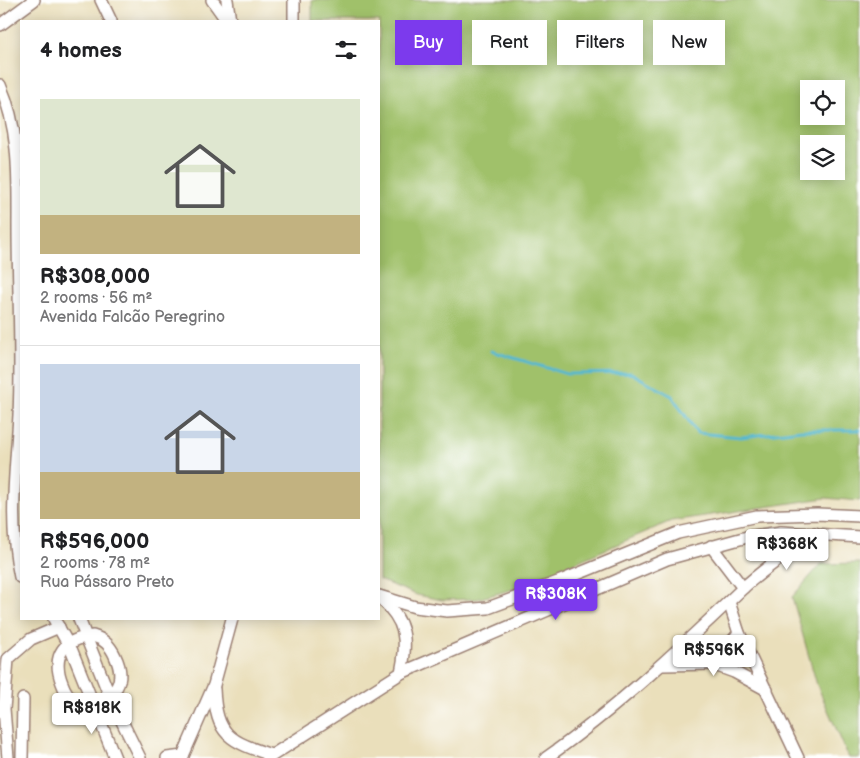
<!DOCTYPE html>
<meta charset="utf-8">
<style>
:root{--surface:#fff;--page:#f6f6f6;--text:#202124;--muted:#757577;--line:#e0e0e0;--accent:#7c3aed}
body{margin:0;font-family:"Balsamiq Sans",sans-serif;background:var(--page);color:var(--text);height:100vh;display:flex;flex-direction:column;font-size:19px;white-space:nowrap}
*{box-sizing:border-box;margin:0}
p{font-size:16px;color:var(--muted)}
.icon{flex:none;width:28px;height:28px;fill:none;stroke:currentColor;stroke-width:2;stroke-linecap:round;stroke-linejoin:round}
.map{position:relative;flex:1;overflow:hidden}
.side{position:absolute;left:20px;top:20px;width:360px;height:600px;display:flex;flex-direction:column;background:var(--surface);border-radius:0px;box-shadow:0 2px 12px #0003}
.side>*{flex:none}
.guide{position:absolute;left:395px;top:20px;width:390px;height:45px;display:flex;gap:10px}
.controls{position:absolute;left:800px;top:80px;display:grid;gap:10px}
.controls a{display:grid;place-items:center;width:45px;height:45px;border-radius:0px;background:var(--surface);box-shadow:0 2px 12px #0003;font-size:25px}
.price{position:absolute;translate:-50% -42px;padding:0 11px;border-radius:5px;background:#fff;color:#222;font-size:16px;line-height:32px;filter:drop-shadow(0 1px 2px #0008)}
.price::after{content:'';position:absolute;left:50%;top:30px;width:15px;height:11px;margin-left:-8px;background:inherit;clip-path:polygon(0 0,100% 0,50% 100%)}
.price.on{background:var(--accent);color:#fff}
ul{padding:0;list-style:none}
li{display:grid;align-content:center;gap:10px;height:265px;padding:0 20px}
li+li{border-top:1px solid var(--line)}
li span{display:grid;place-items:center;height:155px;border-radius:0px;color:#555}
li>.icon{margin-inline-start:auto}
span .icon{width:90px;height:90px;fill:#fffc;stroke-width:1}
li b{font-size:21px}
h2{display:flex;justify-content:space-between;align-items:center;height:60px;padding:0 20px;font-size:21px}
.chip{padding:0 18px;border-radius:0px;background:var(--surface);box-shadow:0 2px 12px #0003;font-size:18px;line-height:45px}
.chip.on{background:var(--accent);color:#fff}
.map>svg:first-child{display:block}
.green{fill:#a0c16b;stroke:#75704b;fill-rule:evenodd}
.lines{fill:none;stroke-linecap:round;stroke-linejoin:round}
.stream{stroke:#53b8d2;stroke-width:3}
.minor-casing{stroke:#9a7f73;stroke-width:14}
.minor{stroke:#fff;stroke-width:11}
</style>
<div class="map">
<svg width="860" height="758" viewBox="0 0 860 758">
<rect width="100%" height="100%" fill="#fff"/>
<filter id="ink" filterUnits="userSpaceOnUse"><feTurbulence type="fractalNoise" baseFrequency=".02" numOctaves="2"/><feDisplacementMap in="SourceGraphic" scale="10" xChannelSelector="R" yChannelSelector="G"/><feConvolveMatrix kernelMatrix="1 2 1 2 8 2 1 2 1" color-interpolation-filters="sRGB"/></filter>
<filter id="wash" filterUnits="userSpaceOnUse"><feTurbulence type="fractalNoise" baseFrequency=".0096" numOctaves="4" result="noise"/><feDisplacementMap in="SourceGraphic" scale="20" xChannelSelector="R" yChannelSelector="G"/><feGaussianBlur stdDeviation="1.12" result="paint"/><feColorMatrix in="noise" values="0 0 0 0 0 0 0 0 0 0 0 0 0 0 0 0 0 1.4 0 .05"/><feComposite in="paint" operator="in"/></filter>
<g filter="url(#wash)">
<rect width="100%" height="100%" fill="#eadfbb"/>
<g class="green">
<path d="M312,0h548v501l-35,-3 -154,23 -157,68 -37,10 -35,1 -25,-5 -38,-15v-559h-67zM809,89h27v27h-27zM809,144h27v27h-27z"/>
<polygon points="860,563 860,758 849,758 817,685 792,597 821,564"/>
</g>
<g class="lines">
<polyline class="stream" points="491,351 567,374 631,373 672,396 697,433 741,437 801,430 860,430"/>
</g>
</g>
<g filter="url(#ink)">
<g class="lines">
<defs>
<g id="minor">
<polyline points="101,0 111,21"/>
<polyline points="212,0 227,21"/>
<polyline points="227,0 230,21"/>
<polyline points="294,21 294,0"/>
<polyline points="0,25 34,0"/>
<path d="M0,85c20,45 18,93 18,141 0,63 4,126 1,189 -3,55 -11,108 1,162"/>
<polyline points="711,546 743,588"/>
<polyline points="379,596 415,607 447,611 488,608 558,582 678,533 757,516 817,514 860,516"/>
<path d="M381,599c25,22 27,41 20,74"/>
<polyline points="729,602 739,633 798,758"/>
<polyline points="54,619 72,651 115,758"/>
<polyline points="79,619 110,697 140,758"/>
<path d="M93,636c11,3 17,9 22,20 12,25 1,42 -25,47 -5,1 -11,2 -15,-1 -6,-4 -11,-13 -13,-19 -11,-28 2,-44 31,-47z"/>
<polyline points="712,664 734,672 767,690"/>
<polyline points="663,665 712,664 739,633"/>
<path d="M214,689c2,47 16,52 57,66"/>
<polyline points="8,758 4,709 8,659 31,639 59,627"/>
<polyline points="22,758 23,699"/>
<polyline points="167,758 183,756"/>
<polyline points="182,758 214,685 232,619"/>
<polyline points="268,758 401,673 667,559 747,537 781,532 860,537"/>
<path d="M546,758c71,-50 133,-109 196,-169 22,-21 49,-38 73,-56"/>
</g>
</defs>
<use href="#minor" class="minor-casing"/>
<use href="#minor" class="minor"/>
</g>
</g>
</svg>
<div class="controls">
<a><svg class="icon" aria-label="locate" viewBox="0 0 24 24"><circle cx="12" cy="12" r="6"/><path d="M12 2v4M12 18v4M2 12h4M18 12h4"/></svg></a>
<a><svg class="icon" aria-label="layers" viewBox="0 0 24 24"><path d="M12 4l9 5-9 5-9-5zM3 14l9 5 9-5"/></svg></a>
</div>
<b class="price" style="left:787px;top:571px">R$368K</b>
<b class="price on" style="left:556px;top:621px">R$308K</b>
<b class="price" style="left:714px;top:677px">R$596K</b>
<b class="price" style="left:92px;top:735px">R$818K</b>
<div class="guide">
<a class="chip on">Buy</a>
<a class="chip">Rent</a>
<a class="chip">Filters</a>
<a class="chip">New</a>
</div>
<section class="side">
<h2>4 homes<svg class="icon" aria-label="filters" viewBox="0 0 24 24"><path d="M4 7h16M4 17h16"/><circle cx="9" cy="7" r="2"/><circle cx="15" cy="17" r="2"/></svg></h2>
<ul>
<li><span style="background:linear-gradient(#dfe7d0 75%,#c2b280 0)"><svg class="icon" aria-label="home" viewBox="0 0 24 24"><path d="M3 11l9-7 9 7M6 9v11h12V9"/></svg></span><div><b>R$308,000</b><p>2 rooms · 56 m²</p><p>Avenida Falcão Peregrino</p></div></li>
<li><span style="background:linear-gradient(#c9d6e8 70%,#c2b280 0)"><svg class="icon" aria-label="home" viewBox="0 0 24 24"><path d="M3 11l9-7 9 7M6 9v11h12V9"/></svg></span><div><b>R$596,000</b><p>2 rooms · 78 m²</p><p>Rua Pássaro Preto</p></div></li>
</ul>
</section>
</div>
